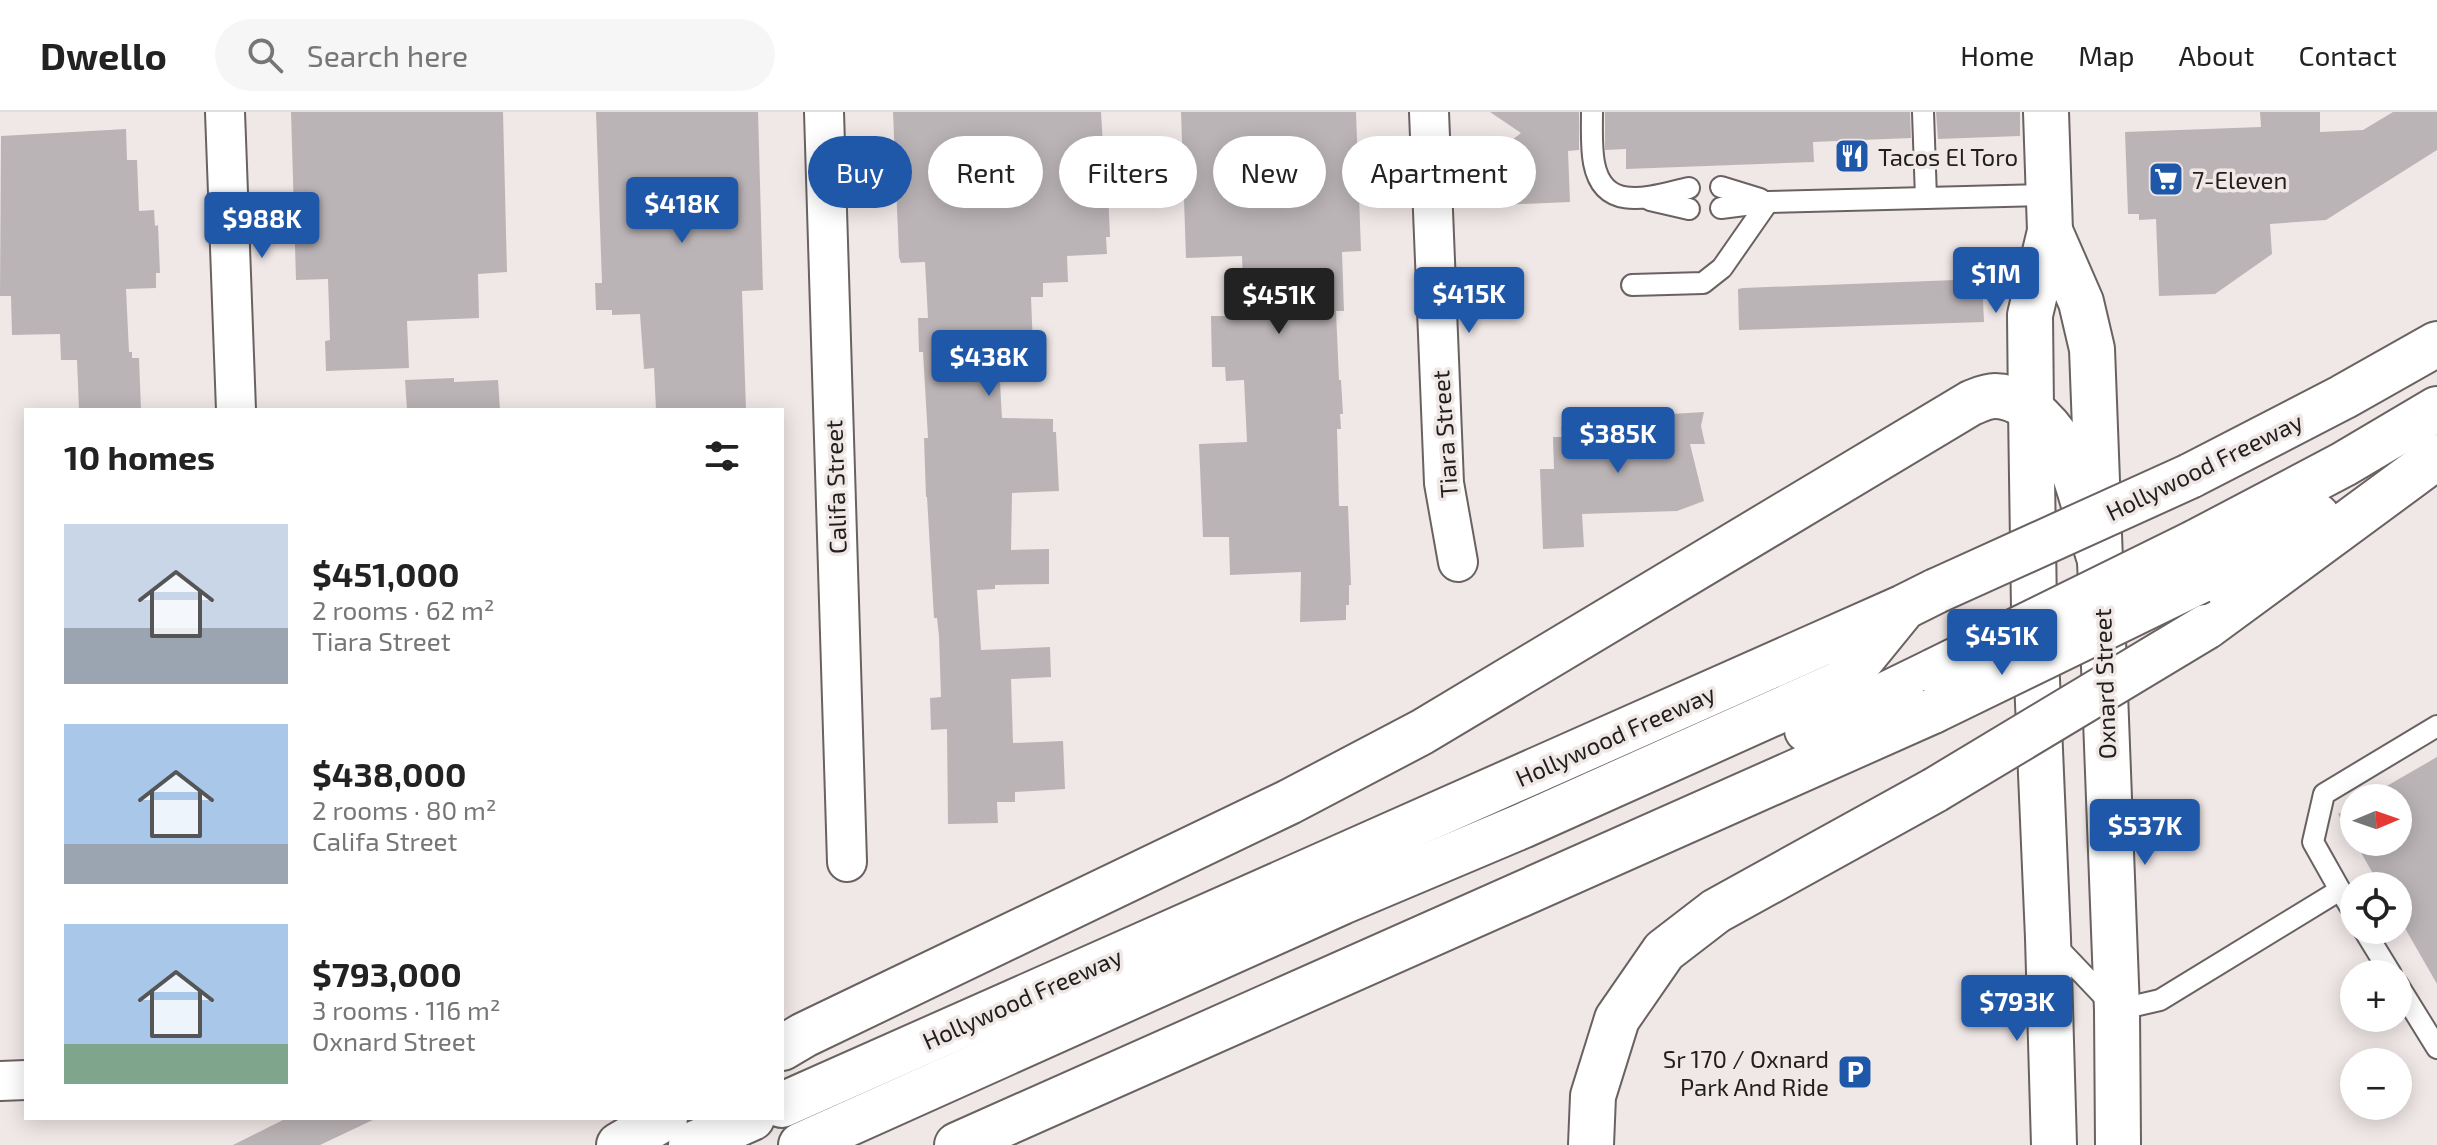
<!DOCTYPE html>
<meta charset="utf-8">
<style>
:root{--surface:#fff;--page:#f6f6f6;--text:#222;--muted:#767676;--line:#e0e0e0;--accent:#1f57a9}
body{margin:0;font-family:"Exo 2",sans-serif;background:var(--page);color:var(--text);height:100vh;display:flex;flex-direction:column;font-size:30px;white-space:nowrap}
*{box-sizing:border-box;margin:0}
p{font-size:26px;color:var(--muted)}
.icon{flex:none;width:44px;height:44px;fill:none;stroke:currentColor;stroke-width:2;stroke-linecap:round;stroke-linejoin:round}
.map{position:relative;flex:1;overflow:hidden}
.drawer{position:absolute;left:24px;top:296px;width:760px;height:712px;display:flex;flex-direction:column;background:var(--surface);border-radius:0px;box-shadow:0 4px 20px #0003}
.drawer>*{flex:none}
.top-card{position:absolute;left:808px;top:24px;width:760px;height:72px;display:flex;gap:16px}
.needle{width:52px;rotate:88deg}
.controls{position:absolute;left:2340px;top:672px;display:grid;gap:16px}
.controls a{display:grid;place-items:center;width:72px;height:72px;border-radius:50%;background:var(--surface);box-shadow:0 4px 20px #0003;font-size:40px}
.price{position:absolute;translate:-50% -68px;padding:0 18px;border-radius:8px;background:var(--accent);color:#fff;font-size:26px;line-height:52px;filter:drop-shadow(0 2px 4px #0008)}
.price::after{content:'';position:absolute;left:50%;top:48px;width:24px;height:18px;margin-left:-12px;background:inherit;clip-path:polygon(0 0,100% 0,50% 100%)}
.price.active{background:#222;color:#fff}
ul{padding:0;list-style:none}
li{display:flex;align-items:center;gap:24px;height:200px;padding:0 40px}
li span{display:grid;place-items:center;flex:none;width:224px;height:160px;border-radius:0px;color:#555}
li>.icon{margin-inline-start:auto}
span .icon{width:96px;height:96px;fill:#fffc;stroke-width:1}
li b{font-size:34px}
h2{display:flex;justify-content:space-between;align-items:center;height:96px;padding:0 40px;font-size:34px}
.pill{padding:0 28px;border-radius:36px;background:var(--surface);box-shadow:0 4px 20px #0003;font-size:28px;line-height:72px}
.pill.active{background:var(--accent);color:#fff}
header{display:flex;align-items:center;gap:48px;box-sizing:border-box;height:112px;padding:0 40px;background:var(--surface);border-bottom:2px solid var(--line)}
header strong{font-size:38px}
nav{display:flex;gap:44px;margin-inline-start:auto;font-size:28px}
.search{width:560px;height:72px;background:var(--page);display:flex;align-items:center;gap:20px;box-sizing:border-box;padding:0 28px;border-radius:44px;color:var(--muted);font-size:30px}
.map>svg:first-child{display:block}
.building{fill:#bbb4b6}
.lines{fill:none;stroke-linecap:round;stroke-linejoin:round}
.service-casing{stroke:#696261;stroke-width:24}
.minor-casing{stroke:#696261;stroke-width:42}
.secondary-casing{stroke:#696261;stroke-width:48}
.motorway-casing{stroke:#696261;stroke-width:48}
.service{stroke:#fff;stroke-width:20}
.minor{stroke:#fff;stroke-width:38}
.secondary{stroke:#fff;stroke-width:44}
.motorway{stroke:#fff;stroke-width:44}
.motorway-bridge-casing{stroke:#696261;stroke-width:48;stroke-linecap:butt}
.motorway-bridge{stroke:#fff;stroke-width:44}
.labels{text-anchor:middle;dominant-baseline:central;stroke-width:7;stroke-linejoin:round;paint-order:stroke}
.poi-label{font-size:24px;fill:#211f1e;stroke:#f0e8e7;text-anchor:start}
.street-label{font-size:24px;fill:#211f1e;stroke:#f0e8e7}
</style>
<header>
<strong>Dwello</strong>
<div class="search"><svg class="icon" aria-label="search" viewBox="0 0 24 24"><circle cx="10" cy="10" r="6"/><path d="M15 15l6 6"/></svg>Search here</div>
<nav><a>Home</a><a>Map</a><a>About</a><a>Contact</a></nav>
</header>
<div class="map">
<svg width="2437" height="1033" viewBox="0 0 2437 1033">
<rect width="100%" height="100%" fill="#f0e8e7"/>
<g class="building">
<polygon points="291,0 503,0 507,160 478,162 479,206 407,209 409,256 326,259 325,229 330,228 328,167 296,168"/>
<polygon points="596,0 758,0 763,178 742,179 746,298 656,298 654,256 644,257 640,202 612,203 612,198 596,198 595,171 602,171"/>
<polygon points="893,0 1101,0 1103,33 1106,33 1110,125 1106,125 1107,142 1067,144 1068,170 1043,171 1043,185 1031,185 1033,235 998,237 1002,306 1053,307 1053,320 1056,320 1059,379 1012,381 1011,438 1049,437 1049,472 995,473 995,477 977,478 981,538 1050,535 1051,565 1011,567 1013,631 1063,629 1065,677 1015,680 1015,690 997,690 998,711 948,712 947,617 931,618 930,586 941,585 939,524 937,506 934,506 927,385 926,385 924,326 928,326 923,240 919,240 918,206 928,206 925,150 901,151 899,145"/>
<polygon points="1181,0 1356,0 1361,139 1342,140 1344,199 1336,199 1339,268 1341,268 1343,302 1340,302 1341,317 1337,317 1339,394 1348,394 1351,473 1349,473 1349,493 1346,493 1346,508 1300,510 1301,460 1230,463 1229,425 1203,425 1199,332 1247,330 1244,268 1226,269 1225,255 1212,255 1211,204 1244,204 1242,144 1186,146"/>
<polygon points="1490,0 1579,0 1579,38 1568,39 1570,90 1476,94 1474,53 1489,46 1521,21"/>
<polygon points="1605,0 1910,0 1911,26 1813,30 1814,50 1626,57 1626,37 1605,38"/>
<polygon points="1936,0 2020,0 2020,24 1938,27"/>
<polygon points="2260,0 2320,0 2320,20 2363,18 2393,0 2437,0 2437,38 2326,108 2270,112 2272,142 2215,182 2159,184 2156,107 2139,108 2139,102 2128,102 2125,20 2261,15"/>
<polygon points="126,17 127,48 137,48 139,99 154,98 155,114 158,113 160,161 156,161 156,176 126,177 129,240 132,240 132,246 139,246 141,298 79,298 77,248 61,248 60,222 12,223 11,184 0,184 1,24"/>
<polygon points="1982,167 1984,210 1739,218 1738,177 1743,176"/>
<polygon points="454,266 454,270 498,268 500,298 407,298 405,268"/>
<polygon points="1704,300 1701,314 1705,332 1690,332 1704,389 1677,399 1582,402 1584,435 1543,437 1540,357 1554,357 1553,325 1562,325 1561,315 1608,314 1608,318 1672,316 1671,302"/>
<polygon points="2437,645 2437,872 2398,804 2398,774 2380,774 2355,730 2398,730 2398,686 2366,686"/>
<polygon points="2354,693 2354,729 2338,702"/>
<polygon points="287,1006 377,1006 320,1033 233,1033"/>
</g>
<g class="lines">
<defs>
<g id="service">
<path d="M1592,0c0,16 -1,35 2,51 10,52 59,33 95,25"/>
<polyline points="1923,0 1926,86"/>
<polyline points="1721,75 1760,87"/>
<polyline points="1650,88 1689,97"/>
<polyline points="1721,96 1768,90 2048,83"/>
<polyline points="1632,173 1703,171 1722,156 1768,90"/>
<polyline points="2340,778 2354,801"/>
<polyline points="2364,818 2391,862"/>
<polyline points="2054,832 2117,898 2160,888 2340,778 2313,730 2324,682 2437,614"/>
<polyline points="2398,873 2437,936"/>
</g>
<g id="minor">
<polyline points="225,0 236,298"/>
<polyline points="824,0 847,750"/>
<polyline points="1429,0 1444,371 1458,450"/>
<polyline points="0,969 26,968"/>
</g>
<g id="secondary">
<polyline points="2046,0 2050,119 2030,203 2031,298 2034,497 2048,826 2054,1033"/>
<polyline points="2050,119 2081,190 2092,237 2117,898 2118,1033"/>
</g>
<g id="motorway">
<polyline points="2190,364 2343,285 2437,232"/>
<polyline points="2196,430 2344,352 2437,297"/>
<polyline points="2200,469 2317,404"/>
<polyline points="2206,515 2437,345"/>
<polyline points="1807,618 1858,596 1934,559"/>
<path d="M782,936l22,-13 485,-233 133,-70 549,-329c8,-3 15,-7 24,-7 32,0 62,36 73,62 14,32 21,69 32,102"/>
<polyline points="782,993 1904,495 1936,479"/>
<polyline points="619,1033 665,1006"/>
<polyline points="691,1033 752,1006"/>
<polyline points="801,1033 1342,790 1522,714 1843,570 1900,500"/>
<polyline points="957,1033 1933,599"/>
<polyline points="1591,1033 1593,984 1617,907 1664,839 1716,799 1935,678"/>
</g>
</defs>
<use href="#service" class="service-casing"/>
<use href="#minor" class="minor-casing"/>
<use href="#secondary" class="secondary-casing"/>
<use href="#motorway" class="motorway-casing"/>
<use href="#service" class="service"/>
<use href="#minor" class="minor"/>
<use href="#secondary" class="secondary"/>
<use href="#motorway" class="motorway"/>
<defs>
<g id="motorway-bridge">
<polyline points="1936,479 2190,364"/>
<polyline points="1934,559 2196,430"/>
<polyline points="1933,599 2200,469"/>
<polyline points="1935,678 2206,515"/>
</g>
</defs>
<use href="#motorway-bridge" class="motorway-bridge-casing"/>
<use href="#motorway-bridge" class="motorway-bridge"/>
</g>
<defs>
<symbol id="restaurant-square" viewBox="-11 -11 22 22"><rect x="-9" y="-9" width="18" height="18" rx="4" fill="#1f57a9" stroke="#f0e8e7"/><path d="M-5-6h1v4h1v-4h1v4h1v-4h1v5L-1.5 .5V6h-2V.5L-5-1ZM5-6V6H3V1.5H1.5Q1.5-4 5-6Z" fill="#fff"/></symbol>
<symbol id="supermarket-square" viewBox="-11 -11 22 22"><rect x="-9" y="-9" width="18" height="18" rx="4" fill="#1f57a9" stroke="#f0e8e7"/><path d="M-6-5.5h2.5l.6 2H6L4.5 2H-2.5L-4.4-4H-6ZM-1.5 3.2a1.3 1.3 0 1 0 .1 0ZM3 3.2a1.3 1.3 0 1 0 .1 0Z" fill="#fff"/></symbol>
<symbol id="parking-square" viewBox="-11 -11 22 22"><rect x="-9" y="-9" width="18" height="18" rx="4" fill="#1f57a9" stroke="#f0e8e7"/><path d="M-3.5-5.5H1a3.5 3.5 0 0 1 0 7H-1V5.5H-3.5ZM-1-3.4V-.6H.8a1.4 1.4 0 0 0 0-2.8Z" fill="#fff"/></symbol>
</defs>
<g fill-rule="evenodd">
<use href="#restaurant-square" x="1832" y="24" width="40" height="40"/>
<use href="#supermarket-square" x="2146" y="47" width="40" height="40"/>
<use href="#parking-square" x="1835" y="940" width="40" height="40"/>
</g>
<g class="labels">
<g class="poi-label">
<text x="1878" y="44">Tacos El Toro</text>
<text x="2192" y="67">7-Eleven</text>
<text x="1829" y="946" text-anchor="end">Sr 170 / Oxnard<tspan x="1829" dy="28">Park And Ride</tspan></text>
</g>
<g class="street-label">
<text transform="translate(1444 322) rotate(-94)">Tiara Street</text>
<text transform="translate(2204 354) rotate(-26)">Hollywood Freeway</text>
<text transform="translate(835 375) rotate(-92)">Califa Street</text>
<text transform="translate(2104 572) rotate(-92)">Oxnard Street</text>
<text transform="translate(1615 623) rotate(-24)">Hollywood Freeway</text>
<text transform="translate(1022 886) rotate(-24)">Hollywood Freeway</text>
</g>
</g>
</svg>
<div class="controls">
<a><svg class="needle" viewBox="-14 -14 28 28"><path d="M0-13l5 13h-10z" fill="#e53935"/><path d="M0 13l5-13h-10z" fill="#767676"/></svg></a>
<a><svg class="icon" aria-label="locate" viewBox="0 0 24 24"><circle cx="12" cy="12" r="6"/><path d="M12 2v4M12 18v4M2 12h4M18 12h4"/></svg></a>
<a>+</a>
<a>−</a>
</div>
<b class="price" style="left:682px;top:133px">$418K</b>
<b class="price" style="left:262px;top:148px">$988K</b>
<b class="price" style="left:1996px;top:203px">$1M</b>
<b class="price" style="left:1469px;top:223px">$415K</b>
<b class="price active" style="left:1279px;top:224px">$451K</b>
<b class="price" style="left:989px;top:286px">$438K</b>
<b class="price" style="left:1618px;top:363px">$385K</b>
<b class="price" style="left:2002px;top:565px">$451K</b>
<b class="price" style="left:2145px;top:755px">$537K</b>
<b class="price" style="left:2017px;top:931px">$793K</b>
<div class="top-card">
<a class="pill active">Buy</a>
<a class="pill">Rent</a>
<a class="pill">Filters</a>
<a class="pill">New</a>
<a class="pill">Apartment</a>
</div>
<section class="drawer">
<h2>10 homes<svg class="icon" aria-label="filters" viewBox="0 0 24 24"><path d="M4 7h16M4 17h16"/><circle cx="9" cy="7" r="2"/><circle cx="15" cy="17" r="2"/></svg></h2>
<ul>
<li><span style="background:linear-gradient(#c9d6e8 65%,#9aa5b1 0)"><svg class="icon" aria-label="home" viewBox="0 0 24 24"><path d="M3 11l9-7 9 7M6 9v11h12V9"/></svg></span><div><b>$451,000</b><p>2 rooms · 62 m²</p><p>Tiara Street</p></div></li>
<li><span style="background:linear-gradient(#a9c7e8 75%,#9aa5b1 0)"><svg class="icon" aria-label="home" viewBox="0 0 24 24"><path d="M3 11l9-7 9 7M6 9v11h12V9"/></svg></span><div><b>$438,000</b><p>2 rooms · 80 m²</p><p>Califa Street</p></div></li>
<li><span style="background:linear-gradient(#a9c7e8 75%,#7fa58c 0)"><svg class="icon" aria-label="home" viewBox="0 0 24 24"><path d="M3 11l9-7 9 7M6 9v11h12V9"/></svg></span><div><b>$793,000</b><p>3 rooms · 116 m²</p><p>Oxnard Street</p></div></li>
</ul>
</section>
</div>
